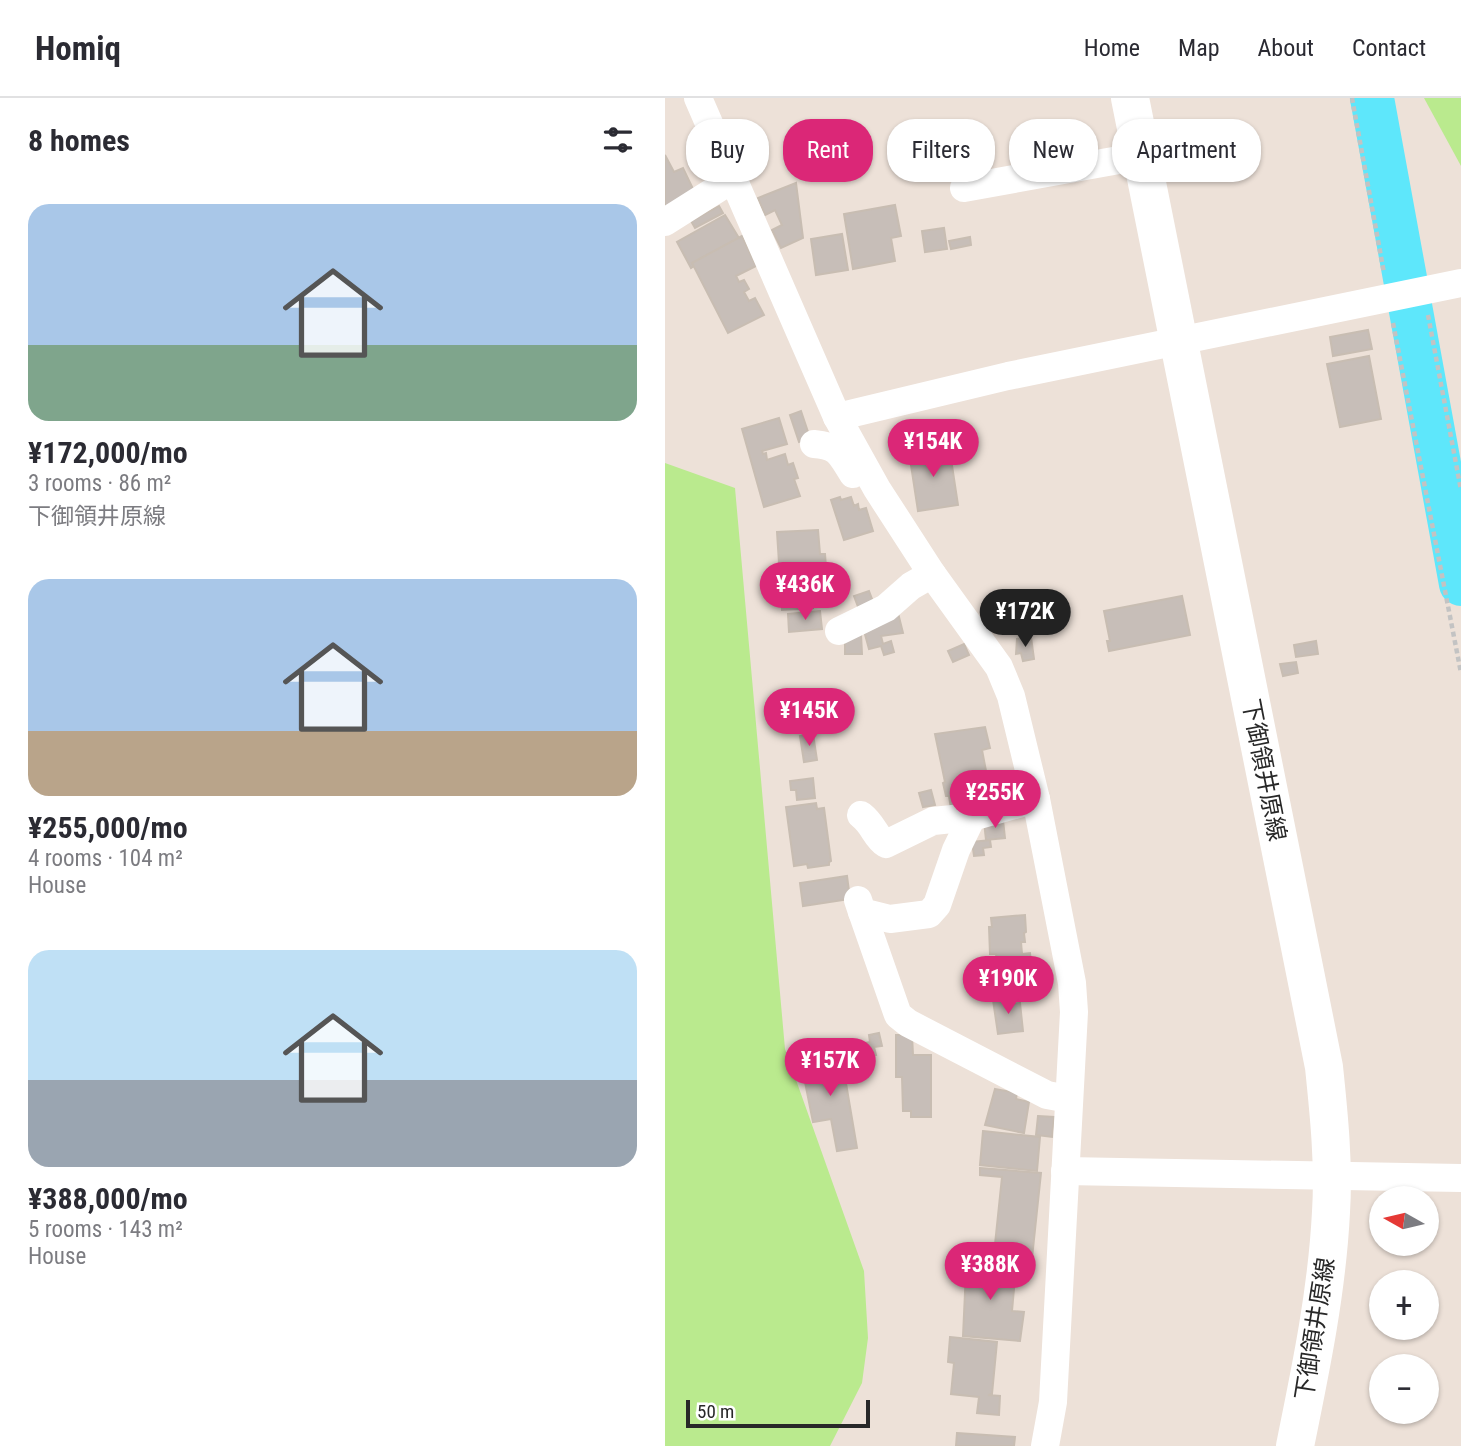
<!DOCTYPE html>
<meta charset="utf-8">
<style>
:root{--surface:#fff;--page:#f2f2f3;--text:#2b2b33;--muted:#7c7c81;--line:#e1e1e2;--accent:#db2777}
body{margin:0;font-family:"Roboto Condensed","Noto Sans JP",sans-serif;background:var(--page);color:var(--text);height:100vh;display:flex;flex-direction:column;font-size:26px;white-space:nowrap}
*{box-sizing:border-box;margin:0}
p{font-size:23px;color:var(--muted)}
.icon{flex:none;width:38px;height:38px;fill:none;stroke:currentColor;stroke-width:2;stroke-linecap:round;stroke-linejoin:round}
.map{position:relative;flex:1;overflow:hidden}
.details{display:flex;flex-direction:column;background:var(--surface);width:665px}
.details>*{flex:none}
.guide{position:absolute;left:21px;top:21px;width:665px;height:63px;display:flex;gap:14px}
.needle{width:46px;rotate:278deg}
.fabs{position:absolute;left:704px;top:1088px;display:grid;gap:14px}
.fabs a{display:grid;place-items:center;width:70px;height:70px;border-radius:50%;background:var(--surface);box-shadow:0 2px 5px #0004;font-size:35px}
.scale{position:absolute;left:21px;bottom:18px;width:184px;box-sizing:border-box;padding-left:7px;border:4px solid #282828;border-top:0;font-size:19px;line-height:24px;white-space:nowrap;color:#282828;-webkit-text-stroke:5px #fff;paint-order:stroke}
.price{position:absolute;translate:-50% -60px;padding:0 16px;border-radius:24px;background:var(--accent);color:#fff;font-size:23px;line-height:46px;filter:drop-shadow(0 2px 4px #0008)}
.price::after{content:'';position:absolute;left:50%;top:42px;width:21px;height:16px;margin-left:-10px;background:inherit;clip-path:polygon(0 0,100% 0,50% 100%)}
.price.selected{background:#222;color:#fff}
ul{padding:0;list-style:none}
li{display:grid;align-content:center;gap:14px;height:371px;padding:0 28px}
li span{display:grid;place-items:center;height:217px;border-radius:21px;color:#555}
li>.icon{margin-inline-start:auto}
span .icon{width:126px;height:126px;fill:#fffc;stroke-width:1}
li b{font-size:30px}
h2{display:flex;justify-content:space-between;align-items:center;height:84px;padding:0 28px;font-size:30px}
.chip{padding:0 24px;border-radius:28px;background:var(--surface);box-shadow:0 2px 5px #0004;font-size:24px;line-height:63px}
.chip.selected{background:var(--accent);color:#fff}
header{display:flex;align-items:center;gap:42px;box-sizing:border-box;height:98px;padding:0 35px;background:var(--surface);border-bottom:2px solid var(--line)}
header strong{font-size:33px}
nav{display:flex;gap:38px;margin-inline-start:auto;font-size:24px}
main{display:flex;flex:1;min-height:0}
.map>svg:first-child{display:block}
.green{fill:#baea8e}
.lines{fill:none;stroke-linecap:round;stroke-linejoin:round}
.river{stroke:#5ee7fb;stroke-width:44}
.building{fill:#c7beb8;stroke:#c8bdb2;stroke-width:2}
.path{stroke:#c3c3c3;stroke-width:4.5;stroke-dasharray:5 3.5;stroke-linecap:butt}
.street{stroke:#fff;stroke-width:28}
.secondary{stroke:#fff;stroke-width:38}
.labels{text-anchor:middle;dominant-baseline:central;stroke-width:5;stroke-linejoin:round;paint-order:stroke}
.street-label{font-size:24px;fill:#282828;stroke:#fff}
</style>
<header>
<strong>Homiq</strong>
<nav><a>Home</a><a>Map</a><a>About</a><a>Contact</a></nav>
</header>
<main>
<section class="details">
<h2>8 homes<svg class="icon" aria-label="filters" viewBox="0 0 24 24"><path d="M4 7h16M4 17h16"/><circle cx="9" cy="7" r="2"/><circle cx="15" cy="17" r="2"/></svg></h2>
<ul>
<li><span style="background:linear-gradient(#a9c7e8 65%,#7fa58c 0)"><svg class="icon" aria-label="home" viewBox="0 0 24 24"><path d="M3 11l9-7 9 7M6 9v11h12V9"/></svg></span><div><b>¥172,000/mo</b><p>3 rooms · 86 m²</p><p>下御領井原線</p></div></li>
<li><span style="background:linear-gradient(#a9c7e8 70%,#b9a48a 0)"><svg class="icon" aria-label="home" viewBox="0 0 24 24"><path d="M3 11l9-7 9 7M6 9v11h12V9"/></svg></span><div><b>¥255,000/mo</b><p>4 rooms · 104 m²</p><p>House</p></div></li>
<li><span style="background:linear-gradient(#bfe0f5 60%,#9aa5b1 0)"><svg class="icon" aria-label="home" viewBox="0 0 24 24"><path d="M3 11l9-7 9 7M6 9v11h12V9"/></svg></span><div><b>¥388,000/mo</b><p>5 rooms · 143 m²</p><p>House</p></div></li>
</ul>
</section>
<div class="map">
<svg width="796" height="1348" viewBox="0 0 796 1348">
<rect width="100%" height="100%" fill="#ede1d8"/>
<g class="green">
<polygon points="759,0 796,0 796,68"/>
<polygon points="0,365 70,390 120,951 199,1173 203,1240 197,1285 165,1348 0,1348"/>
</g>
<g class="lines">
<polyline class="river" points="707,0 796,486"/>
</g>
<g class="building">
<polygon points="0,57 9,74 18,70 30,95 0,110"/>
<polygon points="131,85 138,140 116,150 107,132 117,127 110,112 100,117 93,100"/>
<polygon points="230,107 236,138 226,140 230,163 188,171 179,116"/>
<polygon points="54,108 58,115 30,130 26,123"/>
<polygon points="60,117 74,140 27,165 29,168 26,170 12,144"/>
<polygon points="279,130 282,151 260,154 257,133"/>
<polygon points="177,136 183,172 151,177 146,141"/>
<polygon points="77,138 91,168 71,178 74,184 79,182 84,191 79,194 84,203 90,200 99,217 63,235 27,165"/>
<polygon points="305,139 306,147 286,151 284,143"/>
<polygon points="703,232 707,251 668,258 665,239"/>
<polygon points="704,258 716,321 675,329 662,266"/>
<polygon points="136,313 145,340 134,344 125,317"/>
<polygon points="114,320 122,346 97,353 98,356 101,355 102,362 120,356 123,367 128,365 133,380 129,381 135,398 99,409 77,331"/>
<polygon points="279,349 281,362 286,361 293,407 253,413 244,354"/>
<polygon points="175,399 176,402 186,399 189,408 193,406 194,412 201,410 208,433 179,442 166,402"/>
<polygon points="153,432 155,456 160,456 161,469 145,470 148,510 117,512 112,434"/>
<polygon points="204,493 210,509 195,514 189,498"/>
<polygon points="517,498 525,537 444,553 442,543 445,543 439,513"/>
<polygon points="155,513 157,531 124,534 123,516"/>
<polygon points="233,515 238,535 216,538 218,546 226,543 229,554 219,557 216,548 204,551 198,529"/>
<polygon points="180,536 196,536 197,556 180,556"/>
<polygon points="366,539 369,561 358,563 356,555 351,556 352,541"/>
<polygon points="651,543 653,556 631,559 629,547"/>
<polygon points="299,546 304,557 288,564 283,553"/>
<polygon points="631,564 633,575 618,578 615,566"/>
<polygon points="320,629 325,650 317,652 322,678 318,679 320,688 311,689 315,708 286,711 284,698 281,698 278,685 280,684 270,636"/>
<polygon points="148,636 152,662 139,664 135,638"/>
<polygon points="148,680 150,700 132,702 131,692 126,692 125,683"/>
<polygon points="266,692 270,707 258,709 254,695"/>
<polygon points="151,705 152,711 159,710 166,763 164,764 164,767 143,770 142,766 129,768 121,709"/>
<polygon points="338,722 340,740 321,742 319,724"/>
<polygon points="325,742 326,749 318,750 319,757 309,758 307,744"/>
<polygon points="182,778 185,801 138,808 135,785"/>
<polygon points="360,817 361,834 359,835 360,844 356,844 357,856 365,855 367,874 361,875 362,882 334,885 331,856 325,856 324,829 327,829 326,820"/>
<polygon points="347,900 348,906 355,905 358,933 333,936 328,902"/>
<polygon points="214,935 217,948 209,949 211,957 188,962 186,948 205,944 204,937"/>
<polygon points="231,937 247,937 248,957 266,957 266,1019 246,1019 246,1013 238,1013 237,979 231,979"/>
<polygon points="176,956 192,1050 172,1053 166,1021 148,1024 136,964"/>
<polygon points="330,991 352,995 351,1001 364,1004 359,1035 320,1027"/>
<polygon points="373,1018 389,1019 387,1039 371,1037"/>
<polygon points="318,1033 375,1039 372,1073 315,1067"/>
<polygon points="315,1070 376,1075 365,1179 327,1175 337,1079 315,1077"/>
<polygon points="307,1148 322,1149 321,1162 326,1163 325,1177 350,1180 347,1213 359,1214 355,1243 298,1238 301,1173 305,1173"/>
<polygon points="285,1239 332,1244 327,1296 323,1297 335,1298 334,1317 312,1315 314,1299 286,1296 289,1265 283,1264"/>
<polygon points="292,1335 350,1339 349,1348 291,1348"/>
</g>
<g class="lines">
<g class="path">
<polyline points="687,0 719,175"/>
<polyline points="763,217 796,392"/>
<polyline points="728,225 796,575"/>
</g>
<g class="street">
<polyline points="33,0 172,319 212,391 267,476 334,569 346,598 371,701 407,885 409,914 388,1304 380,1348"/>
<polyline points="299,90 476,58"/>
<polyline points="0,124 68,81"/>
<polyline points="172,319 343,278 796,185"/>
<path d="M149,346c25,2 26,10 39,30"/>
<polyline points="174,533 221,510 246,488 267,476"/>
<path d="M196,717c13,10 14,22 25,29l47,-23 39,-4 64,-18"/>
<polyline points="193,802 197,814 225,821 264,816 272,807 291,752 307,719"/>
<polyline points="197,814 233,917 243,925 382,997 404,1001"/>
<polyline points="400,1073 796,1080"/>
</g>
<path class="secondary" d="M465,0l194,969c5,48 10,97 7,145 -4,79 -20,156 -36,234"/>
</g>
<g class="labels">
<g class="street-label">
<text transform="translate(599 672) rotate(79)">下御領井原線</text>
<text transform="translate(650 1231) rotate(-81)">下御領井原線</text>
</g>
</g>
</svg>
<div class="fabs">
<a><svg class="needle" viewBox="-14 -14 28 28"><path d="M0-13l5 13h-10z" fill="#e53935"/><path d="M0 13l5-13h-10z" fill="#7c7c81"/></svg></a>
<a>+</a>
<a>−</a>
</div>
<div class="scale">50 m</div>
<b class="price" style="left:268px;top:381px">¥154K</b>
<b class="price" style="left:140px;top:524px">¥436K</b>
<b class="price selected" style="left:360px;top:551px">¥172K</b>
<b class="price" style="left:144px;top:650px">¥145K</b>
<b class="price" style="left:330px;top:732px">¥255K</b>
<b class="price" style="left:343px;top:918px">¥190K</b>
<b class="price" style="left:165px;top:1000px">¥157K</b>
<b class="price" style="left:325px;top:1204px">¥388K</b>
<div class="guide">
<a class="chip">Buy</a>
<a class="chip selected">Rent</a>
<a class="chip">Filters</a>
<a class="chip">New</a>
<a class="chip">Apartment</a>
</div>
</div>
</main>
